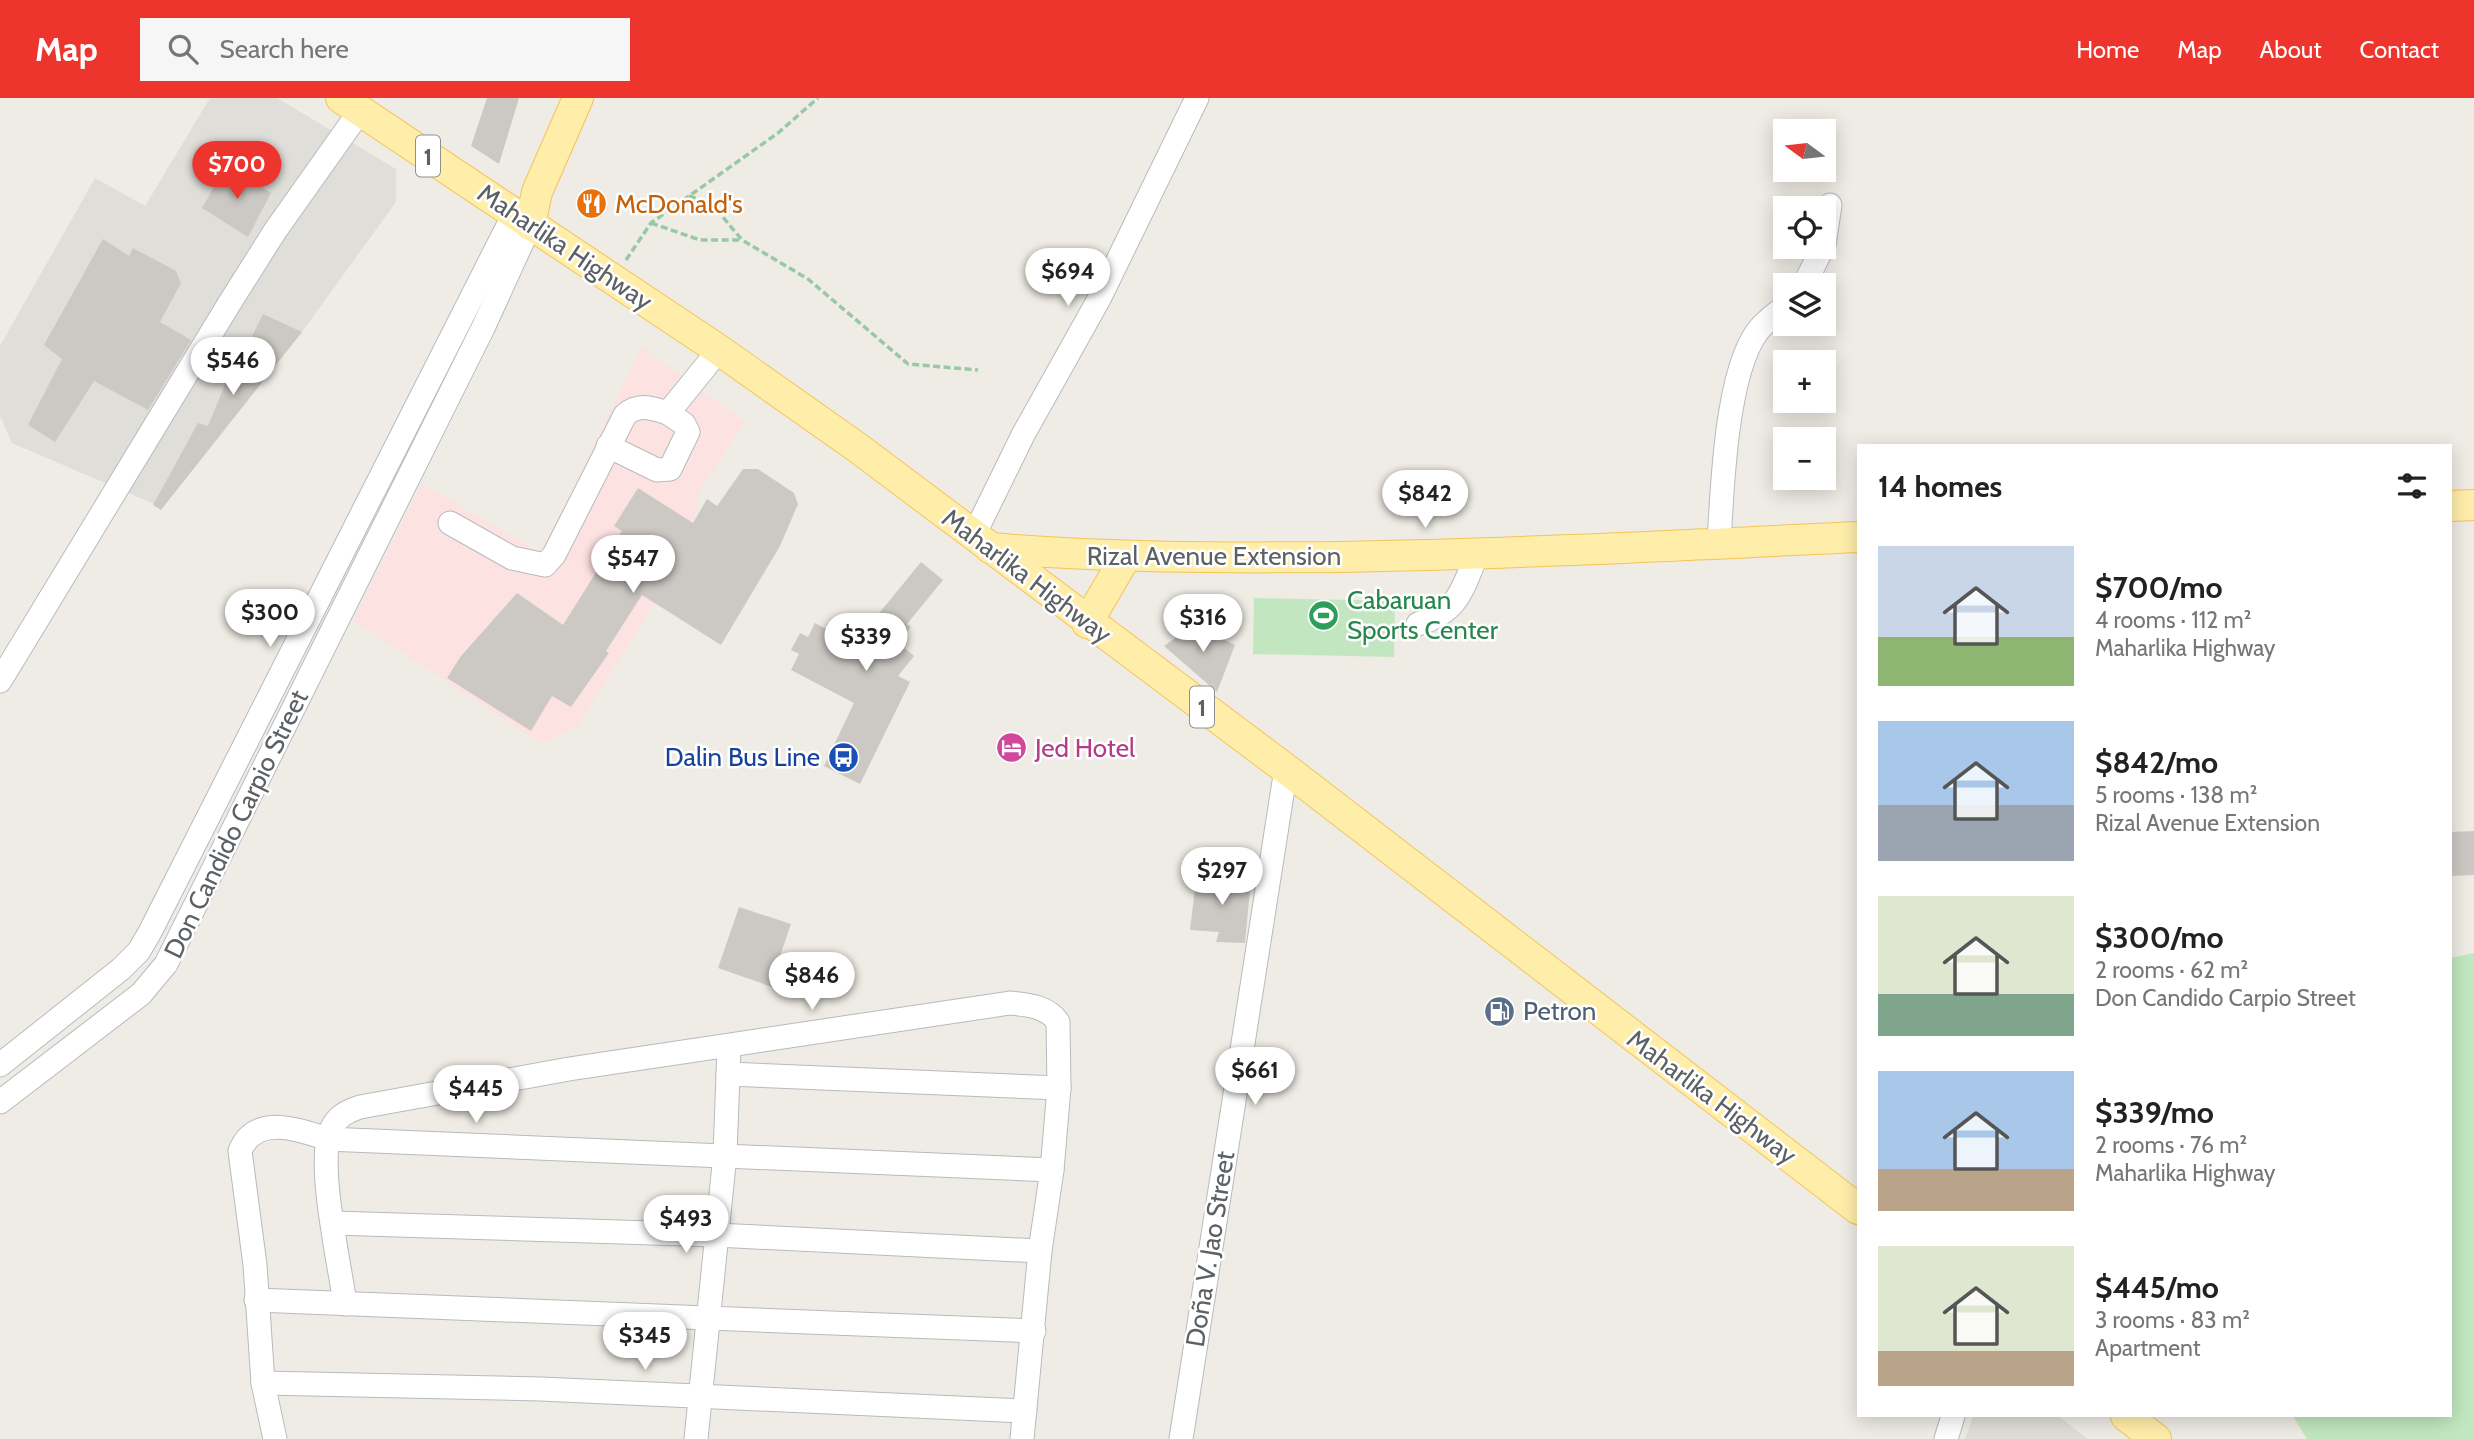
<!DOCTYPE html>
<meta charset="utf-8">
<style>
:root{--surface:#fff;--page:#f6f6f6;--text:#222;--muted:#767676;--accent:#ed352d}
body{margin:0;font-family:Cabin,sans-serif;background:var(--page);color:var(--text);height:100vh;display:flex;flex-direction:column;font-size:26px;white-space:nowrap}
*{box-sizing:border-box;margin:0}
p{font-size:23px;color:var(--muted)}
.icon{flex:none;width:38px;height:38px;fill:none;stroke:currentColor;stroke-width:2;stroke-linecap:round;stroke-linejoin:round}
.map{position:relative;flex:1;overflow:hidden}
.details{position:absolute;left:1857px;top:346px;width:595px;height:973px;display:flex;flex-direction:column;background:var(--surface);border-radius:0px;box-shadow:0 4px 18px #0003}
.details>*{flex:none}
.needle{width:46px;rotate:285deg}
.tools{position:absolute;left:1773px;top:21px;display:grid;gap:14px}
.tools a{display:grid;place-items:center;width:63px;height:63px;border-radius:0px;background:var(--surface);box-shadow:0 4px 18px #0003;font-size:35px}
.price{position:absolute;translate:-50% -60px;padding:0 16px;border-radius:24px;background:#fff;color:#222;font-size:23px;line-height:46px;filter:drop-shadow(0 2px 4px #0008)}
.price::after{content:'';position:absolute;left:50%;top:42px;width:21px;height:16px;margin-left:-10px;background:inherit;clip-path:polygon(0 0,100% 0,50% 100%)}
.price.selected{background:var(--accent);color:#fff}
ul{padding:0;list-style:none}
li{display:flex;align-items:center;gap:21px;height:175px;padding:0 21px}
li span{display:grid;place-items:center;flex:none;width:196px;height:140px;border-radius:0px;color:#555}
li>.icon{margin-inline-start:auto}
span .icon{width:84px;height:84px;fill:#fffc;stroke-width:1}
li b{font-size:30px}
h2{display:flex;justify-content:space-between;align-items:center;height:84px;padding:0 21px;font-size:30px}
header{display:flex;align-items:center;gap:42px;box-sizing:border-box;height:98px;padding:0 35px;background:var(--accent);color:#fff}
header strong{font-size:33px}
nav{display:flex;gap:38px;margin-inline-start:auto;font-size:24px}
.search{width:490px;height:63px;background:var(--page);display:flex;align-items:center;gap:18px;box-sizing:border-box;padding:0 24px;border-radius:0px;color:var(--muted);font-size:26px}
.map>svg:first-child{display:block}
.industrial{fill:#e0ded9}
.medical{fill:#fce2e1}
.green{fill:#c2e7c0}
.building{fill:#ccc9c4}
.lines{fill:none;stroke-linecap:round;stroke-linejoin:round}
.minor-casing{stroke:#b7babf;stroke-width:25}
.major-casing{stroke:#f5c358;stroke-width:32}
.path{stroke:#99c8a5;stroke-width:3.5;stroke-dasharray:7 3.5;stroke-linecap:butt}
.minor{stroke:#fff;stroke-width:23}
.major{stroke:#fea;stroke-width:30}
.labels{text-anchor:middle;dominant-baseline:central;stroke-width:5;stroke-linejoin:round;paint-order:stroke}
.shield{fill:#fff;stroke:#8d9093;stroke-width:2}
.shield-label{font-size:24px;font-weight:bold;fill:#5c6165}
.food-label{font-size:26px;fill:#c56008;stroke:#fff;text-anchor:start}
.street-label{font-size:26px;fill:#5c6165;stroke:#fff}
.leisure-label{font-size:26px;fill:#27864d;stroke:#fff;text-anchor:start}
.hotel-label{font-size:26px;fill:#b23c85;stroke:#fff;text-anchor:start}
.transit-label{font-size:26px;fill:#164399;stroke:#fff;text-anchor:end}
.service-label{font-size:26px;fill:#4e5e75;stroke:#fff;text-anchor:start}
</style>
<header>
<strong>Map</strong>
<div class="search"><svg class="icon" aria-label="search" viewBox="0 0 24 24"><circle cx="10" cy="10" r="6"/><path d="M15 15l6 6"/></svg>Search here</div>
<nav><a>Home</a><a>Map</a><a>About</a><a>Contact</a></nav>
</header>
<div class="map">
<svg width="2474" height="1341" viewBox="0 0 2474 1341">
<rect width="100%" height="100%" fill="#efece5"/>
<g class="industrial">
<polygon points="210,0 277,0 396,71 396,104 302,234 161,409 12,345 0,318 0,248 95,80 145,108"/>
<polygon points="1973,1318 2058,1318 2088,1341 1965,1341"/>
</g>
<polygon class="medical" points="642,249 745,324 699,394 694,422 699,434 577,629 542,646 353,522 422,386 541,455"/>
<g class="green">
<polygon points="1254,500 1395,503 1394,559 1253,556"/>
<polygon points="2474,855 2474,1341 2307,1341 2293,1318 2450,1318 2450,860"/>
</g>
<g class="building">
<polygon points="487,0 519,0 499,66 471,48"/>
<polygon points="227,66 271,95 248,139 202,110"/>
<polygon points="103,141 129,158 133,150 176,173 181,185 160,224 191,242 148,312 94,283 55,344 28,327 62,261 44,247"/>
<polygon points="263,216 302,234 161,412 153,407 198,325 208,328 233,267 237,269"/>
<polygon points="743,371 758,371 794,395 798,406 780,448 721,547 642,497 606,553 609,555 571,609 552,598 531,633 447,580 461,558 517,495 563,527 622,433 614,428 638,390 693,425 707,401 717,408"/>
<polygon points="921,464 943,482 907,526 911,529 898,545 914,558 898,578 910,584 860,686 824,668 854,605 791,572 799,556 791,552 800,535 808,539 815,525 854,546"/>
<polygon points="1194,527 1235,547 1217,594 1164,548"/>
<polygon points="2474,733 2474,777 2450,778 2450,734"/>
<polygon points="1197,774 1251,781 1245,845 1216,844 1219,834 1190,832"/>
<polygon points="739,809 791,826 778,864 786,867 778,891 718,870"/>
</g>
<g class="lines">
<defs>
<g id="minor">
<polyline points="1824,147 1830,107"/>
<polyline points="1804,187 1823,149"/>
<polyline points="608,348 657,372 670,371 688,334 684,326 668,315"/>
<path d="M450,425l62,35 33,7 9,-10 71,-140c14,-12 26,-7 43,-2l51,-63"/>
<polyline points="974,437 1023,337 1099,201 1197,0"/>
<path d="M1719,446c3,-55 7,-169 38,-212 7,-10 19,-18 28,-26"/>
<path d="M1418,526c41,-13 44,-34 59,-70"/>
<polyline points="0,583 229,206 275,133 360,13"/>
<polyline points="0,967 121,871 139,853 150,834 514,116"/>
<polyline points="728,976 1059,990"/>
<polyline points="0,1004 141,896 166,866 483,230 530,127"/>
<polyline points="333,1125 716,1137 1040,1153"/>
<polyline points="256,1202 1034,1233"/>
<path d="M345,1206c-5,-39 -29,-142 -14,-174 6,-14 15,-18 29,-23l209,-38 441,-66c18,2 37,3 48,19l1,66 -7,82 -12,81 -18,188"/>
<polyline points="263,1285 541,1291 1025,1313"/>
<path d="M275,1341l-12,-56 -8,-118 -15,-114c15,-37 59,-22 87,-12l725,31"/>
<polyline points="696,1341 725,1057 729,949"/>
<polyline points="1181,1341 1286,671"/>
<polyline points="1946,1341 1953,1318"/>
</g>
<g id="major">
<polyline points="341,0 719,252 858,350 1286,671 1858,1111"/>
<polyline points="530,127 537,94 578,0"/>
<polyline points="2450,408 2474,407"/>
<path d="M990,450c117,10 232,10 350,9 173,-3 346,-12 518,-20"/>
<polyline points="1087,525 1125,460"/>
<polyline points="2126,1318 2156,1341"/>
</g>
</defs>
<use href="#minor" class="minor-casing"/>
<use href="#major" class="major-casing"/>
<g class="path">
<polyline points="689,98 711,105 742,142 808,181 908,266 978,272"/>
<polyline points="651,125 700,142 742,142"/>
<polyline points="626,162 651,125 778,35 818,0"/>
</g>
<use href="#minor" class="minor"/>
<use href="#major" class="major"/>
</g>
<defs>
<symbol id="restaurant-disc" viewBox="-11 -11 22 22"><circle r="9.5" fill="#e8710a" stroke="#fff"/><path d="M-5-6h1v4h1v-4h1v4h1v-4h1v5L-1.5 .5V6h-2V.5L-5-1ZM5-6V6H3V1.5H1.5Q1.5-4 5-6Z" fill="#fff"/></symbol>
<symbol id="stadium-disc" viewBox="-11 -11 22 22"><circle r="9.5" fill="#2e9e5b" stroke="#fff"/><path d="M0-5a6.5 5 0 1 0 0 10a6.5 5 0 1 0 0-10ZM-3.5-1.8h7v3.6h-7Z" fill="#fff"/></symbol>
<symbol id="hotel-disc" viewBox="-11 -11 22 22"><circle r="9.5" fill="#d1479c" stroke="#fff"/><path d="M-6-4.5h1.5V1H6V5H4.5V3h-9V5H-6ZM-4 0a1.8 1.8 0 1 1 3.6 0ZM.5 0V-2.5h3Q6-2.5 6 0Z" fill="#fff"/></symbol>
<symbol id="bus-disc" viewBox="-11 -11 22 22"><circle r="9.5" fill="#1a4fb4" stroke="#fff"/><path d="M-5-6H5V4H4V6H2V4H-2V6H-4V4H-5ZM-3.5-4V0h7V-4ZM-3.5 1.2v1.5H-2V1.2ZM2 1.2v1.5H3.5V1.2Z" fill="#fff"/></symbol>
<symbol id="fuel-disc" viewBox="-11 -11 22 22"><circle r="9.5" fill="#5c6f8a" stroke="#fff"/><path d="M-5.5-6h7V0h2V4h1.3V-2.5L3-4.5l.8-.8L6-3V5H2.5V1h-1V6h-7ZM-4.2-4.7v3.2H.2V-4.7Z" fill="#fff"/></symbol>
</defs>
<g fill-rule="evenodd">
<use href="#restaurant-disc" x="574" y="88" width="35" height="35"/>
<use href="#stadium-disc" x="1306" y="500" width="35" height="35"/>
<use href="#hotel-disc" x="994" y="632" width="35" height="35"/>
<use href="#bus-disc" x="826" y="642" width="35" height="35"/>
<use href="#fuel-disc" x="1482" y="896" width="35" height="35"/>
</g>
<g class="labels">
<g class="shield">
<rect x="416" y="37.5" width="24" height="41" rx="5"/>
<rect x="1190" y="588.5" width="24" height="41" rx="5"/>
</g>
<g class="shield-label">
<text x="428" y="58">1</text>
<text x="1202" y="609">1</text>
</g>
<g class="food-label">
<text x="615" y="106">McDonald's</text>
</g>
<g class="street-label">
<text transform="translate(565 149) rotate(34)">Maharlika Highway</text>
<text x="1214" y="458">Rizal Avenue Extension</text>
<text transform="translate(1027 478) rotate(37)">Maharlika Highway</text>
<text transform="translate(236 726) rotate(-64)">Don Candido Carpio Street</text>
<text transform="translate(1712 999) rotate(37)">Maharlika Highway</text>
<text transform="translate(1210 1151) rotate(-81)">Doña V. Jao Street</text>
</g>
<g class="leisure-label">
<text x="1347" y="502">Cabaruan<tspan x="1347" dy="30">Sports Center</tspan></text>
</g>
<g class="hotel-label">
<text x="1035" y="650">Jed Hotel</text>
</g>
<g class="transit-label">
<text x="820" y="659">Dalin Bus Line</text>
</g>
<g class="service-label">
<text x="1523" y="913">Petron</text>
</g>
</g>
</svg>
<div class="tools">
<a><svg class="needle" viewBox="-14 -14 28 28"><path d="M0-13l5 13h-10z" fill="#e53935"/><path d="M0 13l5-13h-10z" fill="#767676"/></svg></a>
<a><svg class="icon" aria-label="locate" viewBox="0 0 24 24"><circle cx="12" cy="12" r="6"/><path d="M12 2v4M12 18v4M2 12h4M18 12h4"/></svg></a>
<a><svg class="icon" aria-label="layers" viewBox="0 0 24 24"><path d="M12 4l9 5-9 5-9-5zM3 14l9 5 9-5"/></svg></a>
<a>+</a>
<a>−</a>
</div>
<b class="price selected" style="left:237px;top:103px">$700</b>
<b class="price" style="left:1068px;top:210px">$694</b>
<b class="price" style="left:233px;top:299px">$546</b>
<b class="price" style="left:1425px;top:432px">$842</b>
<b class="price" style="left:633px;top:497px">$547</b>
<b class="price" style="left:270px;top:551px">$300</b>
<b class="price" style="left:1203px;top:556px">$316</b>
<b class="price" style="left:866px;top:575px">$339</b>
<b class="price" style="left:1222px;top:809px">$297</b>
<b class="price" style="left:812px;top:914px">$846</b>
<b class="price" style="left:1255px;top:1009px">$661</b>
<b class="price" style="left:476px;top:1027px">$445</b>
<b class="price" style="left:686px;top:1157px">$493</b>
<b class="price" style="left:645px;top:1274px">$345</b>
<section class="details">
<h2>14 homes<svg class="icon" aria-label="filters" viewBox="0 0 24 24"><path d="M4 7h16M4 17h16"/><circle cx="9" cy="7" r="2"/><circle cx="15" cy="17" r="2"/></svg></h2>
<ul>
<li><span style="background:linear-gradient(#c9d6e8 65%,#8fb573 0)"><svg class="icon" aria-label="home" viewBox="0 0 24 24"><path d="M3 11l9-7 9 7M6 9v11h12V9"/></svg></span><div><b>$700/mo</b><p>4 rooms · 112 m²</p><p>Maharlika Highway</p></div></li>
<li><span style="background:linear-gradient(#a9c7e8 60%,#9aa5b1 0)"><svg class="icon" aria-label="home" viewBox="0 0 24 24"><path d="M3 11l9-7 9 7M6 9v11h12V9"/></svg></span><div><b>$842/mo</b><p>5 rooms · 138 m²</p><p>Rizal Avenue Extension</p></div></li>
<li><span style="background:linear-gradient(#dfe7d0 70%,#7fa58c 0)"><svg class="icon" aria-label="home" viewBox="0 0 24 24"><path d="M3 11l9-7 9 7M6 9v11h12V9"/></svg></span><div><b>$300/mo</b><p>2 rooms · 62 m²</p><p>Don Candido Carpio Street</p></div></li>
<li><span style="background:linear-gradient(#a9c7e8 70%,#b9a48a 0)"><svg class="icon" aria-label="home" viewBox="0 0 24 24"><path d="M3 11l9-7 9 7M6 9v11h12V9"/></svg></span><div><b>$339/mo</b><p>2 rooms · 76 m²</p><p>Maharlika Highway</p></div></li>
<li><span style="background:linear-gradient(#dfe7d0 75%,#b9a48a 0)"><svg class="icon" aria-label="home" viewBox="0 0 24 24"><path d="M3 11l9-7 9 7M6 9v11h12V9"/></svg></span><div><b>$445/mo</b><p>3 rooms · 83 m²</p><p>Apartment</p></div></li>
</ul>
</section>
</div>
